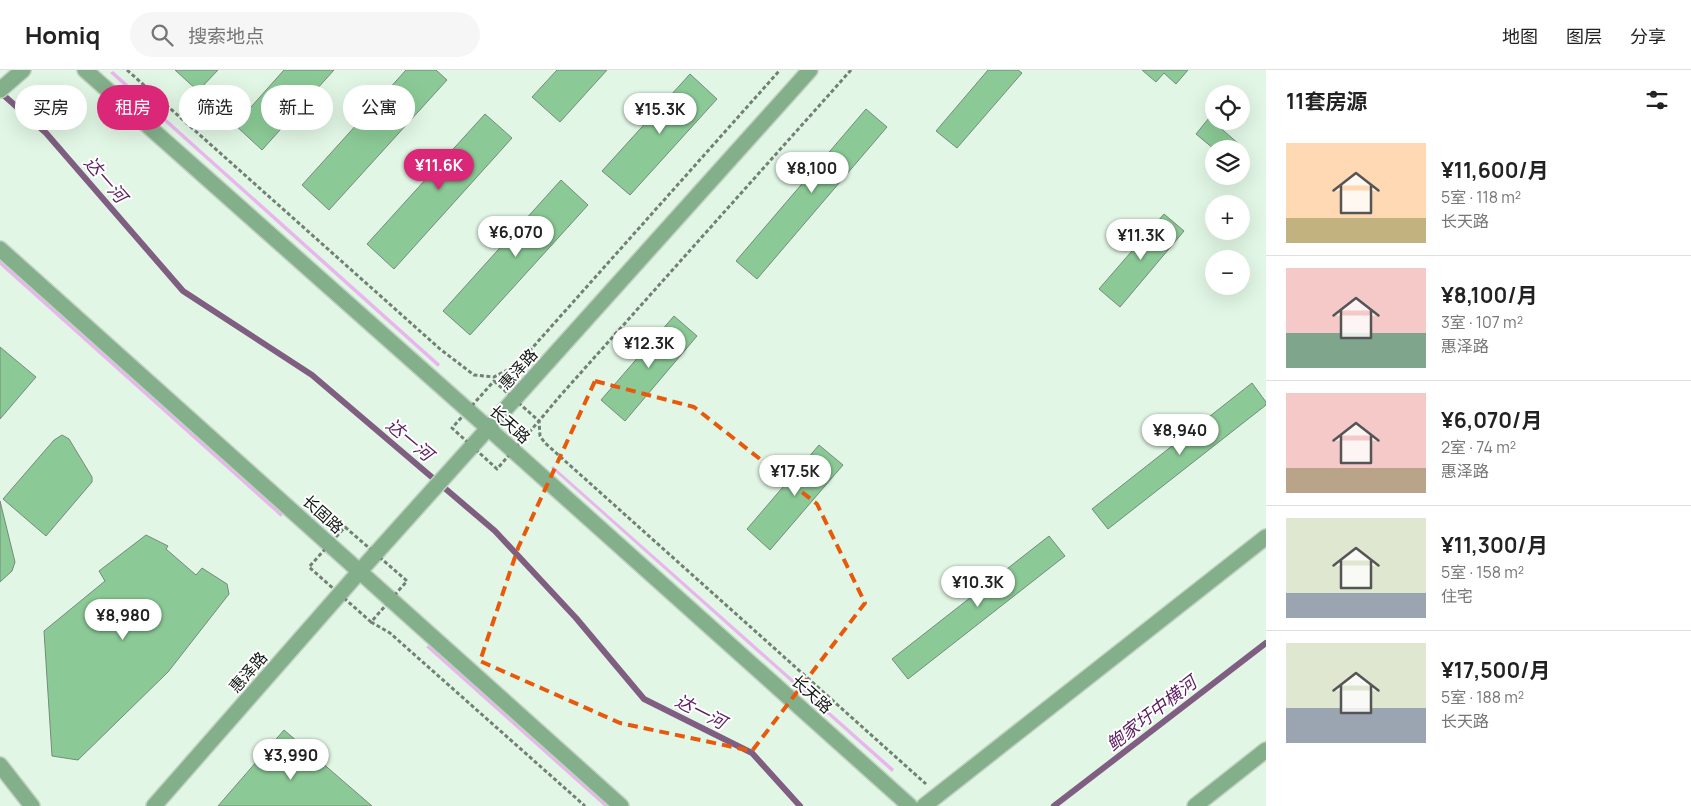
<!DOCTYPE html>
<html lang="zh">
<meta charset="utf-8">
<style>
:root{--surface:#fff;--page:#f6f6f6;--text:#222;--muted:#767676;--line:#e0e0e0;--accent:#db2777}
body{margin:0;font-family:Manrope,"Noto Sans SC",sans-serif;background:var(--page);color:var(--text);height:100vh;display:flex;flex-direction:column;font-size:19px;white-space:nowrap}
*{box-sizing:border-box;margin:0}
p{font-size:16px;color:var(--muted)}
.icon{flex:none;width:28px;height:28px;fill:none;stroke:currentColor;stroke-width:2;stroke-linecap:round;stroke-linejoin:round}
.map{position:relative;flex:1;overflow:hidden}
.panel{display:flex;flex-direction:column;background:var(--surface);width:425px}
.panel>*{flex:none}
.banner{position:absolute;left:15px;top:15px;width:475px;height:45px;display:flex;gap:10px}
.tools{position:absolute;left:1205px;top:15px;display:grid;gap:10px}
.tools a{display:grid;place-items:center;width:45px;height:45px;border-radius:50%;background:var(--surface);box-shadow:0 5px 20px #0002;font-size:25px}
.price{position:absolute;translate:-50% -42px;padding:0 11px;border-radius:18px;background:#fff;color:#222;font-size:16px;line-height:32px;filter:drop-shadow(0 1px 2px #0008)}
.price::after{content:'';position:absolute;left:50%;top:30px;width:15px;height:11px;margin-left:-8px;background:inherit;clip-path:polygon(0 0,100% 0,50% 100%)}
.price.active{background:var(--accent);color:#fff}
ul{padding:0;list-style:none}
li{display:flex;align-items:center;gap:15px;height:125px;padding:0 20px}
li+li{border-top:1px solid var(--line)}
li span{display:grid;place-items:center;flex:none;width:140px;height:100px;border-radius:0px;color:#555}
li>.icon{margin-inline-start:auto}
span .icon{width:60px;height:60px;fill:#fffc;stroke-width:1}
li b{font-size:21px}
h2{display:flex;justify-content:space-between;align-items:center;height:60px;padding:0 20px;font-size:21px}
.chip{padding:0 18px;border-radius:22px;background:var(--surface);box-shadow:0 5px 20px #0002;font-size:18px;line-height:45px}
.chip.active{background:var(--accent);color:#fff}
header{display:flex;align-items:center;gap:30px;box-sizing:border-box;height:70px;padding:0 25px;background:var(--surface);border-bottom:1px solid var(--line)}
header strong{font-size:24px}
nav{display:flex;gap:28px;margin-inline-start:auto;font-size:18px}
.search{width:350px;height:45px;background:var(--page);display:flex;align-items:center;gap:12px;box-sizing:border-box;padding:0 18px;border-radius:28px;color:var(--muted);font-size:19px}
main{display:flex;flex:1;min-height:0}
.map>svg:first-child{display:block}
.green{fill:#eab5ee}
.lines{fill:none;stroke-linecap:round;stroke-linejoin:round}
.stream{stroke:#7f5e82;stroke-width:6}
.building{fill:#8bca96;stroke:#778a7a}
.minor-casing{stroke:#c0d2c2;stroke-width:18}
.tertiary-casing{stroke:#c0d2c2;stroke-width:18}
.path{stroke:#738175;stroke-width:3;stroke-dasharray:4 2.5;stroke-linecap:butt}
.minor{stroke:#83af8a;stroke-width:15}
.tertiary{stroke:#83af8a;stroke-width:15}
.marked{fill:none;stroke:#e8590c;stroke-width:4;stroke-dasharray:10 6;stroke-linejoin:round}
.labels{text-anchor:middle;dominant-baseline:central;stroke-width:4;stroke-linejoin:round;paint-order:stroke}
.street-label{font-size:16px;fill:#101711;stroke:#fff}
.water-label{font-size:18px;font-style:italic;fill:#5d1e62;stroke:#fff}
</style>
<header>
<strong>Homiq</strong>
<div class="search"><svg class="icon" aria-label="search" viewBox="0 0 24 24"><circle cx="10" cy="10" r="6"/><path d="M15 15l6 6"/></svg>搜索地点</div>
<nav><a>地图</a><a>图层</a><a>分享</a></nav>
</header>
<main>
<div class="map">
<svg width="1266" height="736" viewBox="0 0 1266 736">
<rect width="100%" height="100%" fill="#e1f6e4"/>
<g class="green">
<polygon points="113,1 440,294 438,297 110,3"/>
<polygon points="0,190 249,414 283,444 281,447 0,195"/>
<polygon points="553,396 894,699 892,702 551,398"/>
<polygon points="429,575 609,736 604,736 426,577"/>
</g>
<g class="lines">
<g class="stream">
<polyline points="0,22 46,63 183,221 312,305 495,461 576,548 644,629 752,683 800,736"/>
<polyline points="1054,736 1266,573"/>
</g>
</g>
<g class="building">
<polygon points="175,0 218,0 198,21"/>
<polygon points="284,0 334,0 262,80 235,55"/>
<polygon points="406,0 436,0 447,10 329,140 302,115"/>
<polygon points="557,0 607,0 560,52 532,27"/>
<polygon points="988,0 1018,0 1022,3 957,78 936,61"/>
<polygon points="1142,0 1188,0 1176,14 1164,3 1156,12"/>
<polygon points="690,4 717,29 630,125 602,101"/>
<polygon points="866,39 887,57 757,209 736,191"/>
<polygon points="485,44 512,68 394,199 367,174"/>
<polygon points="1209,48 1240,75 1237,79 1214,79 1196,64"/>
<polygon points="561,110 588,135 470,265 443,241"/>
<polygon points="1164,144 1184,161 1120,237 1099,219"/>
<polygon points="674,246 697,266 625,351 601,330"/>
<polygon points="0,277 36,307 0,349"/>
<polygon points="1252,313 1266,332 1266,335 1108,459 1092,439"/>
<polygon points="62,365 69,369 92,407 92,412 46,466 3,429 54,370"/>
<polygon points="819,375 843,395 770,480 747,459"/>
<polygon points="0,431 15,492 12,501 0,512"/>
<polygon points="146,465 168,476 166,479 196,505 202,498 227,514 229,524 168,602 78,690 52,686 44,561 105,511 99,501"/>
<polygon points="1049,466 1065,486 908,609 892,589"/>
<polygon points="284,660 372,736 218,736"/>
</g>
<g class="lines">
<defs>
<g id="minor">
<polyline points="0,695 32,736"/>
<polyline points="924,736 1266,467"/>
<polyline points="1195,736 1266,680"/>
</g>
<g id="tertiary">
<polyline points="85,0 488,358 910,736"/>
<polyline points="0,20 23,0"/>
<polyline points="0,179 621,736"/>
<polyline points="154,736 360,501 810,0"/>
</g>
</defs>
<use href="#minor" class="minor-casing"/>
<use href="#tertiary" class="tertiary-casing"/>
<g class="path">
<polyline points="127,0 440,279 474,305 494,307 517,295 780,0"/>
<polyline points="851,0 560,326 539,351 540,366 545,373 926,714"/>
<polygon points="494,311 539,351 497,399 452,358"/>
<polygon points="345,457 407,511 371,552 309,497"/>
<polyline points="371,552 390,563 585,736"/>
</g>
<use href="#minor" class="minor"/>
<use href="#tertiary" class="tertiary"/>
</g>
<path class="marked" d="M595,311l99,26 123,97 48,99 -113,148 -132,-28 -140,-62 38,-113z"/>
<g class="labels">
<g class="street-label">
<text transform="translate(518 299) rotate(-48)">惠泽路</text>
<text transform="translate(510 354) rotate(42)">长天路</text>
<text transform="translate(323 444) rotate(42)">长固路</text>
<text transform="translate(248 602) rotate(-49)">惠泽路</text>
<text transform="translate(812 624) rotate(42)">长天路</text>
</g>
<g class="water-label">
<text transform="translate(106 109) rotate(49)">达一河</text>
<text transform="translate(410 369) rotate(40)">达一河</text>
<text transform="translate(701 641) rotate(27)">达一河</text>
<text transform="translate(1151 643) rotate(-38)">鲍家圩中横河</text>
</g>
</g>
</svg>
<div class="tools">
<a><svg class="icon" aria-label="locate" viewBox="0 0 24 24"><circle cx="12" cy="12" r="6"/><path d="M12 2v4M12 18v4M2 12h4M18 12h4"/></svg></a>
<a><svg class="icon" aria-label="layers" viewBox="0 0 24 24"><path d="M12 4l9 5-9 5-9-5zM3 14l9 5 9-5"/></svg></a>
<a>+</a>
<a>−</a>
</div>
<b class="price" style="left:660px;top:65px">¥15.3K</b>
<b class="price active" style="left:439px;top:121px">¥11.6K</b>
<b class="price" style="left:812px;top:124px">¥8,100</b>
<b class="price" style="left:516px;top:188px">¥6,070</b>
<b class="price" style="left:1141px;top:191px">¥11.3K</b>
<b class="price" style="left:649px;top:299px">¥12.3K</b>
<b class="price" style="left:1180px;top:386px">¥8,940</b>
<b class="price" style="left:795px;top:427px">¥17.5K</b>
<b class="price" style="left:978px;top:538px">¥10.3K</b>
<b class="price" style="left:123px;top:571px">¥8,980</b>
<b class="price" style="left:291px;top:711px">¥3,990</b>
<div class="banner">
<a class="chip">买房</a>
<a class="chip active">租房</a>
<a class="chip">筛选</a>
<a class="chip">新上</a>
<a class="chip">公寓</a>
</div>
</div>
<section class="panel">
<h2>11套房源<svg class="icon" aria-label="filters" viewBox="0 0 24 24"><path d="M4 7h16M4 17h16"/><circle cx="9" cy="7" r="2"/><circle cx="15" cy="17" r="2"/></svg></h2>
<ul>
<li><span style="background:linear-gradient(#ffd9b3 75%,#c2b280 0)"><svg class="icon" aria-label="home" viewBox="0 0 24 24"><path d="M3 11l9-7 9 7M6 9v11h12V9"/></svg></span><div><b>¥11,600/月</b><p>5室 · 118 m²</p><p>长天路</p></div></li>
<li><span style="background:linear-gradient(#f6c9c9 65%,#7fa58c 0)"><svg class="icon" aria-label="home" viewBox="0 0 24 24"><path d="M3 11l9-7 9 7M6 9v11h12V9"/></svg></span><div><b>¥8,100/月</b><p>3室 · 107 m²</p><p>惠泽路</p></div></li>
<li><span style="background:linear-gradient(#f6c9c9 75%,#b9a48a 0)"><svg class="icon" aria-label="home" viewBox="0 0 24 24"><path d="M3 11l9-7 9 7M6 9v11h12V9"/></svg></span><div><b>¥6,070/月</b><p>2室 · 74 m²</p><p>惠泽路</p></div></li>
<li><span style="background:linear-gradient(#dfe7d0 75%,#9aa5b1 0)"><svg class="icon" aria-label="home" viewBox="0 0 24 24"><path d="M3 11l9-7 9 7M6 9v11h12V9"/></svg></span><div><b>¥11,300/月</b><p>5室 · 158 m²</p><p>住宅</p></div></li>
<li><span style="background:linear-gradient(#dfe7d0 65%,#9aa5b1 0)"><svg class="icon" aria-label="home" viewBox="0 0 24 24"><path d="M3 11l9-7 9 7M6 9v11h12V9"/></svg></span><div><b>¥17,500/月</b><p>5室 · 188 m²</p><p>长天路</p></div></li>
</ul>
</section>
</main>
